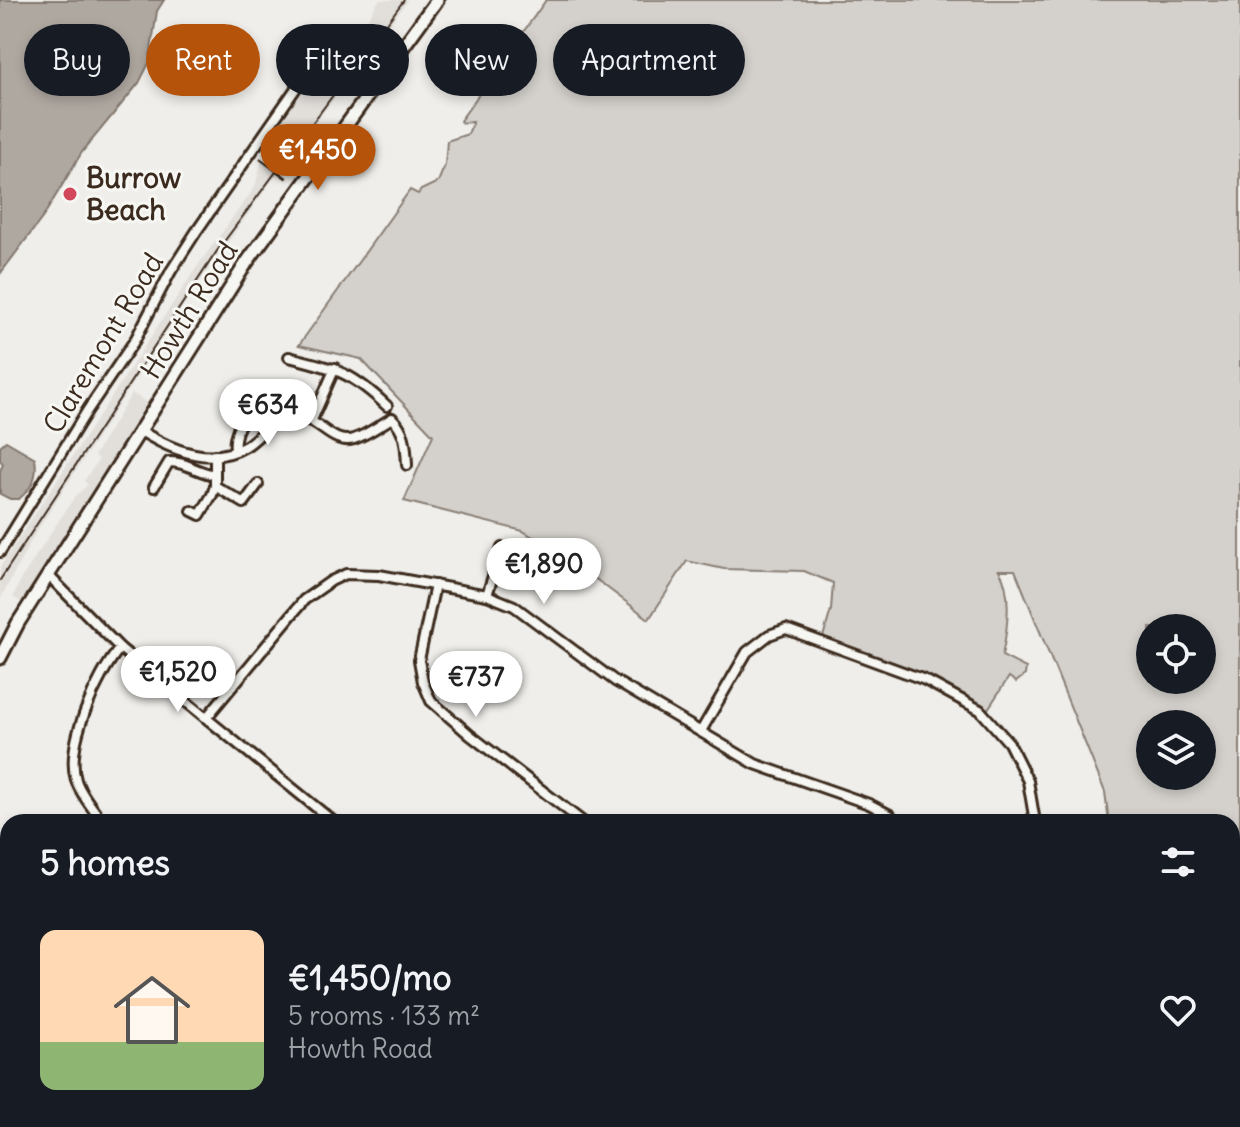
<!DOCTYPE html>
<meta charset="utf-8">
<style>
:root{--surface:#171b24;--page:#242831;--text:#f1f3f6;--muted:#9ea1a6;--accent:#b45309}
body{margin:0;font-family:Delius,sans-serif;background:var(--page);color:var(--text);height:100vh;display:flex;flex-direction:column;font-size:30px;white-space:nowrap}
*{box-sizing:border-box;margin:0}
p{font-size:26px;color:var(--muted)}
.icon{flex:none;width:44px;height:44px;fill:none;stroke:currentColor;stroke-width:2;stroke-linecap:round;stroke-linejoin:round}
.map{position:relative;flex:1;overflow:hidden}
.sheet{position:absolute;left:0px;top:814px;width:1240px;height:314px;display:flex;flex-direction:column;background:var(--surface);border-radius:24px 24px 0 0;box-shadow:0 4px 12px #0003}
.sheet>*{flex:none}
.top-card{position:absolute;left:24px;top:24px;width:800px;height:72px;display:flex;gap:16px}
.tools{position:absolute;left:1136px;top:614px;display:grid;gap:16px}
.tools a{display:grid;place-items:center;width:80px;height:80px;border-radius:50%;background:var(--surface);box-shadow:0 4px 12px #0003;font-size:40px}
.price{position:absolute;translate:-50% -68px;padding:0 18px;border-radius:28px;background:#fff;color:#222;font-size:26px;line-height:52px;filter:drop-shadow(0 2px 4px #0008)}
.price::after{content:'';position:absolute;left:50%;top:48px;width:24px;height:18px;margin-left:-12px;background:inherit;clip-path:polygon(0 0,100% 0,50% 100%)}
.price.selected{background:var(--accent);color:#fff}
ul{padding:0;list-style:none}
li{display:flex;align-items:center;gap:24px;height:200px;padding:0 40px}
li span{display:grid;place-items:center;flex:none;width:224px;height:160px;border-radius:16px;color:#555}
li>.icon{margin-inline-start:auto}
span .icon{width:96px;height:96px;fill:#fffc;stroke-width:1}
li b{font-size:34px}
h2{display:flex;justify-content:space-between;align-items:center;height:96px;padding:0 40px;font-size:34px}
.pill{padding:0 28px;border-radius:36px;background:var(--surface);box-shadow:0 4px 12px #0003;font-size:28px;line-height:72px}
.pill.selected{background:var(--accent);color:#fff}
.map>svg:first-child{display:block}
.built{fill:#e2dfdb}
.green{fill:#d4d1cc;stroke:#887e75;stroke-width:2;fill-rule:evenodd}
.water{fill:#afa8a1;stroke:#81766d;stroke-width:2}
.lines{fill:none;stroke-linecap:round;stroke-linejoin:round}
.minor-casing{stroke:#3b2a1e;stroke-width:14}
.secondary-casing{stroke:#3b2a1e;stroke-width:17}
.minor{stroke:#f6f6f2;stroke-width:8}
.secondary{stroke:#f6f6f2;stroke-width:11}
.rail{stroke:#3b2a1e;stroke-width:2}
.minor-bridge-casing{stroke:#3b2a1e;stroke-width:14;stroke-linecap:butt}
.minor-bridge{stroke:#f6f6f2;stroke-width:8}
.poi-dot{fill:#d1495b;stroke:#f6f6f2;stroke-width:3}
.labels{text-anchor:middle;dominant-baseline:central;stroke-width:6;stroke-linejoin:round;paint-order:stroke}
.poi-label{font-size:28px;font-weight:bold;fill:#3b2a1e;stroke:#f6f6f2;text-anchor:start}
.street-label{font-size:28px;fill:#3b2a1e;stroke:#f6f6f2}
</style>
<div class="map">
<svg width="1240" height="1127" viewBox="0 0 1240 1127">
<rect width="100%" height="100%" fill="#efeeea"/>
<filter id="ink" filterUnits="userSpaceOnUse"><feTurbulence type="fractalNoise" baseFrequency=".0125" numOctaves="2"/><feDisplacementMap in="SourceGraphic" scale="16" xChannelSelector="R" yChannelSelector="G"/><feConvolveMatrix kernelMatrix="1 2 1 2 8 2 1 2 1" color-interpolation-filters="sRGB"/></filter>
<g filter="url(#ink)">
<g class="built">
<polygon points="379,0 408,0 268,186 183,305 33,537 0,600 0,567 196,268 255,187 268,135 285,110 346,55"/>
<polygon points="132,393 149,404 22,603 13,597 21,579 75,496 88,485 84,481 99,459 94,456"/>
<polygon points="313,1120 482,1120 477,1127 320,1127"/>
</g>
<path class="green" d="M546,0h694v839h-8v-17h-123l-4,-30 -90,-222h-16c14,22 8,62 3,86l24,12 -1,7 -9,7 -7,-5 -21,32 -57,-32 -108,-40 8,-27 2,-27 -29,-12 -80,-2 -37,-8 -38,58 -76,-57 -50,-31 -119,-30 29,-66 -72,-76 -62,-14 111,-155 8,4 3,-4 17,-8 7,-17 2,-24 21,-7 5,-12 -11,1 -2,-2zM1150,628h52v52h-52zM1150,724h52v52h-52z"/>
<g class="water">
<polygon points="0,0 164,0 157,11 149,63 139,83 82,152 43,217 0,274"/>
<path d="M6,441l29,17c3,18 -2,29 -16,41h-9l-10,-5v-23l3,-7 -3,-4v-14z"/>
</g>
<g class="lines">
<defs>
<g id="minor">
<path d="M289,357c48,12 62,15 98,49"/>
<polyline points="312,420 335,368"/>
<path d="M141,431c30,19 70,36 105,15 14,-9 23,-24 40,-29 30,-7 43,30 68,22 13,-4 26,-14 38,-21 14,13 14,29 15,47"/>
<path d="M235,450c-3,-20 11,-35 22,-51"/>
<polyline points="215,455 215,486 244,503 258,484"/>
<path d="M154,487l15,-25c15,-1 30,11 46,13"/>
<polyline points="192,511 200,515 212,495 215,486"/>
<polyline points="0,552 87,411 135,340 171,271 196,232 319,55"/>
<polyline points="48,575 120,648 334,822"/>
<polyline points="435,585 419,660 423,682 431,701 470,735 583,822"/>
<polyline points="487,595 502,548"/>
<polyline points="207,717 304,600 331,581 346,574 379,575 487,595 514,606 615,681 755,764 869,804 890,815 896,822"/>
<polyline points="701,731 747,652 769,635 786,629 925,680 980,710 1009,743 1028,781 1035,822"/>
<path d="M102,822c-8,-13 -22,-28 -26,-42 -11,-35 21,-105 44,-132"/>
<polyline points="111,822 118,820 122,822"/>
<polyline points="0,944 8,945"/>
<polyline points="821,1120 825,1127"/>
<polyline points="89,1121 102,1120"/>
<polyline points="210,1127 222,1120"/>
<polyline points="541,1127 554,1127"/>
</g>
<polyline id="secondary" points="0,658 18,623 247,262 437,0"/>
</defs>
<use href="#minor" class="minor-casing"/>
<use href="#secondary" class="secondary-casing"/>
<use href="#minor" class="minor"/>
<use href="#secondary" class="secondary"/>
<polyline class="rail" points="0,580 217,251 404,0"/>
<defs>
<polyline id="minor-bridge" points="263,154 290,174"/>
</defs>
<use href="#minor-bridge" class="minor-bridge-casing"/>
<use href="#minor-bridge" class="minor-bridge"/>
</g>
</g>
<circle class="poi-dot" cx="70" cy="194" r="8"/>
<g class="labels">
<g class="poi-label">
<text x="86" y="178">Burrow<tspan x="86" dy="32">Beach</tspan></text>
</g>
<g class="street-label">
<text transform="translate(189 310) rotate(-58)">Howth Road</text>
<text transform="translate(103 343) rotate(-59)">Claremont Road</text>
</g>
</g>
</svg>
<div class="tools">
<a><svg class="icon" aria-label="locate" viewBox="0 0 24 24"><circle cx="12" cy="12" r="6"/><path d="M12 2v4M12 18v4M2 12h4M18 12h4"/></svg></a>
<a><svg class="icon" aria-label="layers" viewBox="0 0 24 24"><path d="M12 4l9 5-9 5-9-5zM3 14l9 5 9-5"/></svg></a>
</div>
<b class="price selected" style="left:318px;top:192px">€1,450</b>
<b class="price" style="left:268px;top:447px">€634</b>
<b class="price" style="left:544px;top:606px">€1,890</b>
<b class="price" style="left:178px;top:714px">€1,520</b>
<b class="price" style="left:476px;top:719px">€737</b>
<div class="top-card">
<a class="pill">Buy</a>
<a class="pill selected">Rent</a>
<a class="pill">Filters</a>
<a class="pill">New</a>
<a class="pill">Apartment</a>
</div>
<section class="sheet">
<h2>5 homes<svg class="icon" aria-label="filters" viewBox="0 0 24 24"><path d="M4 7h16M4 17h16"/><circle cx="9" cy="7" r="2"/><circle cx="15" cy="17" r="2"/></svg></h2>
<ul>
<li><span style="background:linear-gradient(#ffd9b3 70%,#8fb573 0)"><svg class="icon" aria-label="home" viewBox="0 0 24 24"><path d="M3 11l9-7 9 7M6 9v11h12V9"/></svg></span><div><b>€1,450/mo</b><p>5 rooms · 133 m²</p><p>Howth Road</p></div><svg class="icon" aria-label="heart" viewBox="0 0 24 24"><path d="M12 20l-8-8c-3-5 5-10 8-4 3-6 11-1 8 4z"/></svg></li>
</ul>
</section>
</div>
